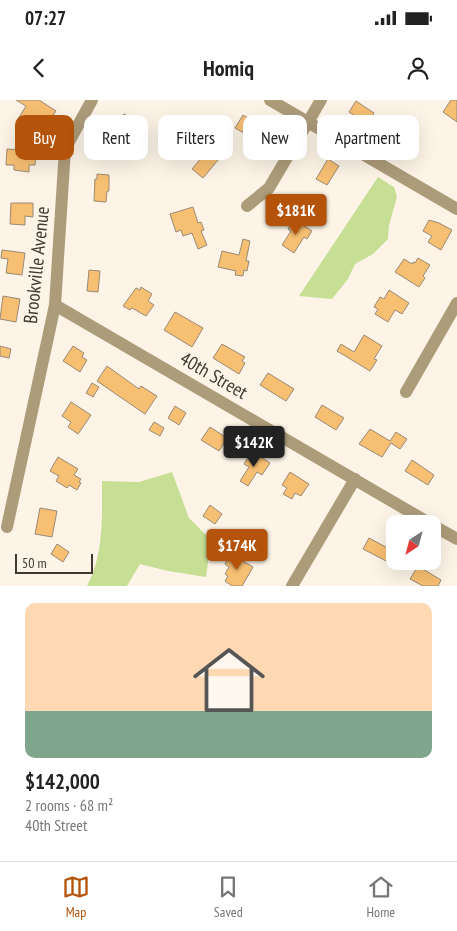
<!DOCTYPE html>
<meta charset="utf-8">
<style>
:root{--surface:#fff;--page:#f2f2f2;--text:#222;--muted:#767676;--line:#e0e0e0;--accent:#b45309}
body{margin:0;font-family:"PT Sans Narrow",sans-serif;background:var(--page);color:var(--text);height:100vh;display:flex;flex-direction:column;font-size:19px;white-space:nowrap}
*{box-sizing:border-box;margin:0}
p{font-size:16px;color:var(--muted)}
.icon{flex:none;width:28px;height:28px;fill:none;stroke:currentColor;stroke-width:2;stroke-linecap:round;stroke-linejoin:round}
.map{position:relative;height:486px;overflow:hidden}
.details{display:flex;flex-direction:column;background:var(--surface);flex:1}
.details>*{flex:none}
.guide{position:absolute;left:15px;top:15px;width:428px;height:45px;display:flex;gap:10px}
.needle{width:32px;rotate:216deg}
.controls{position:absolute;left:386px;top:415px;display:grid;gap:10px}
.controls a{display:grid;place-items:center;width:55px;height:55px;border-radius:10px;background:var(--surface);box-shadow:0 5px 20px #0002;font-size:25px}
.scale{position:absolute;left:15px;bottom:12px;width:78px;box-sizing:border-box;padding-left:5px;border:2px solid #403a32;border-top:0;font-size:14px;line-height:18px;white-space:nowrap;color:#403a32;-webkit-text-stroke:4px #fdf4e7;paint-order:stroke}
.price{position:absolute;translate:-50% -42px;padding:0 11px;border-radius:5px;background:var(--accent);color:#fff;font-size:16px;line-height:32px;filter:drop-shadow(0 1px 2px #0008)}
.price::after{content:'';position:absolute;left:50%;top:30px;width:15px;height:11px;margin-left:-8px;background:inherit;clip-path:polygon(0 0,100% 0,50% 100%)}
.price.selected{background:#222;color:#fff}
ul{padding:0;list-style:none}
li{display:grid;align-content:center;gap:10px;height:265px;padding:0 25px}
li+li{border-top:1px solid var(--line)}
li span{display:grid;place-items:center;height:155px;border-radius:10px;color:#555}
li>.icon{margin-inline-start:auto}
span .icon{width:90px;height:90px;fill:#fffc;stroke-width:1}
li b{font-size:21px}
.pill{padding:0 18px;border-radius:10px;background:var(--surface);box-shadow:0 5px 20px #0002;font-size:18px;line-height:45px}
.pill.selected{background:var(--accent);color:#fff}
.status{display:flex;justify-content:space-between;align-items:center;height:35px;padding:0 25px;background:var(--surface);direction:ltr}
.status svg{height:14px;fill:currentColor}
header{display:flex;justify-content:space-between;align-items:center;height:65px;padding:0 25px;background:var(--surface);font-size:22px;font-weight:700}
.tab-bar{display:flex;justify-content:space-around;align-items:center;height:70px;border-top:1px solid var(--line);background:var(--surface);font-size:14px;color:var(--muted)}
.tab-bar a{display:grid;justify-items:center;gap:2px}
.tab-bar .selected{color:var(--accent)}
.map>svg:first-child{display:block}
.green{fill:#c6df95}
.building{fill:#f7bf72;stroke:#998a77}
.lines{fill:none;stroke-linecap:round;stroke-linejoin:round}
.minor{stroke:#ad9c7a;stroke-width:12}
.labels{text-anchor:middle;dominant-baseline:central;stroke-width:4.5;stroke-linejoin:round;paint-order:stroke}
.street-label{font-size:19px;fill:#403a32;stroke:#fdf4e7}
</style>
<div class="status"><b>07:27</b><svg viewBox="0 0 49 12"><path d="M0 12V9h3v3zM5 12V6h3v6zM10 12V3h3v9zM15 12V0h3v12zM26 1h20v11H26zM47 4h2v5h-2z"/></svg></div>
<header><svg class="icon" aria-label="back" viewBox="0 0 24 24"><path d="M15 5l-7 7 7 7"/></svg>Homiq<svg class="icon" aria-label="person" viewBox="0 0 24 24"><circle cx="12" cy="8" r="4"/><path d="M4 21q1-7 8-7t8 7"/></svg></header>
<div class="map">
<svg width="457" height="486" viewBox="0 0 457 486">
<rect width="100%" height="100%" fill="#fdf4e7"/>
<g class="green">
<polygon points="378,77 394,87 397,97 389,125 388,139 373,154 355,164 348,179 332,199 299,196"/>
<path d="M172,372l17,46 22,22 -5,37 -38,-6 -28,-7 -13,22h-40c17,-31 15,-70 15,-105l37,1z"/>
</g>
<g class="building">
<polygon points="16,0 39,0 56,11 49,21 42,17 35,29 18,19 26,6"/>
<polygon points="451,0 457,0 457,22 443,12"/>
<polygon points="356,1 374,13 367,24 349,12"/>
<polygon points="124,14 134,20 132,25 133,26 130,31 131,32 124,42 111,34"/>
<polygon points="243,15 263,28 256,40 235,28"/>
<polygon points="7,49 36,51 35,65 29,65 29,72 14,70 14,65 6,65"/>
<polygon points="207,51 218,60 203,78 192,69"/>
<polygon points="328,59 339,66 327,85 316,79"/>
<polygon points="97,74 109,75 109,91 107,91 106,102 94,101 95,79 97,79"/>
<polygon points="11,103 33,103 33,117 25,116 25,125 10,124"/>
<polygon points="193,107 198,123 201,122 204,130 201,131 207,145 198,149 192,133 183,136 181,130 176,132 170,114"/>
<polygon points="294,119 312,131 307,139 304,137 294,153 282,145 291,131 288,129"/>
<polygon points="429,120 439,123 452,130 441,150 428,142 432,136 423,131"/>
<polygon points="243,139 250,141 246,161 249,161 247,171 244,170 243,176 235,175 236,171 218,167 222,151 239,155"/>
<polygon points="2,150 25,153 22,175 6,173 8,159 1,158"/>
<polygon points="418,158 430,165 423,176 425,178 419,187 395,172 404,159 412,164 413,162 415,163"/>
<polygon points="89,170 100,171 98,192 87,191"/>
<polygon points="141,187 152,194 148,201 154,205 146,216 132,208 130,210 123,206 136,188 140,190"/>
<polygon points="389,190 409,203 402,214 395,210 388,222 375,214 378,209 374,207 380,197 384,199"/>
<polygon points="3,196 20,199 16,222 0,219"/>
<polygon points="175,212 203,228 192,247 164,230"/>
<polygon points="364,235 382,246 374,259 377,260 370,271 337,251 341,244 354,252"/>
<polygon points="222,244 245,257 242,261 245,263 239,274 213,258"/>
<polygon points="0,246 11,249 9,258 0,256"/>
<polygon points="73,246 84,253 82,257 87,260 80,272 63,261"/>
<polygon points="107,266 139,289 141,286 157,296 145,314 97,281"/>
<polygon points="268,273 294,289 286,301 260,285"/>
<polygon points="92,283 99,287 93,297 86,293"/>
<polygon points="71,302 91,315 78,334 68,327 71,322 62,316"/>
<polygon points="322,305 344,318 336,330 315,317"/>
<polygon points="175,306 186,313 179,325 168,318"/>
<polygon points="154,322 164,328 160,336 149,330"/>
<polygon points="210,327 227,338 219,351 201,340"/>
<polygon points="370,329 390,341 396,332 407,339 400,349 391,343 382,357 359,344"/>
<polygon points="252,351 270,363 262,375 257,372 248,386 240,381 249,367 244,364"/>
<polygon points="58,357 78,369 74,375 81,379 79,382 81,383 77,390 69,385 67,388 56,381 59,376 50,371"/>
<polygon points="412,360 434,375 428,385 405,371"/>
<polygon points="290,372 309,384 301,396 295,393 292,399 283,394 287,388 282,385"/>
<polygon points="210,405 222,414 215,424 203,416"/>
<polygon points="40,408 57,411 52,437 35,434"/>
<polygon points="369,438 395,452 395,459 392,464 363,449"/>
<polygon points="57,444 69,452 63,462 51,454"/>
<polygon points="231,454 253,467 242,486 232,486 225,481 228,476 225,474 229,467 225,464"/>
<polygon points="418,466 441,480 438,486 423,486 410,479"/>
</g>
<g class="lines">
<g class="minor">
<polyline points="270,0 457,109"/>
<polyline points="247,106 269,88 321,0"/>
<polyline points="55,205 431,424"/>
<polyline points="406,292 457,203"/>
<polyline points="432,425 457,439"/>
<polyline points="7,427 55,205 65,49 92,0"/>
<polyline points="292,486 355,379"/>
</g>
</g>
<g class="labels">
<g class="street-label">
<text transform="translate(36 165) rotate(-84)">Brookville Avenue</text>
<text transform="translate(214 275) rotate(30)">40th Street</text>
</g>
</g>
</svg>
<div class="controls">
<a><svg class="needle" viewBox="-14 -14 28 28"><path d="M0-13l5 13h-10z" fill="#e53935"/><path d="M0 13l5-13h-10z" fill="#767676"/></svg></a>
</div>
<div class="scale">50 m</div>
<b class="price" style="left:296px;top:136px">$181K</b>
<b class="price selected" style="left:254px;top:368px">$142K</b>
<b class="price" style="left:237px;top:471px">$174K</b>
<div class="guide">
<a class="pill selected">Buy</a>
<a class="pill">Rent</a>
<a class="pill">Filters</a>
<a class="pill">New</a>
<a class="pill">Apartment</a>
</div>
</div>
<section class="details">
<ul>
<li><span style="background:linear-gradient(#ffd9b3 70%,#7fa58c 0)"><svg class="icon" aria-label="home" viewBox="0 0 24 24"><path d="M3 11l9-7 9 7M6 9v11h12V9"/></svg></span><div><b>$142,000</b><p>2 rooms · 68 m²</p><p>40th Street</p></div></li>
</ul>
</section>
<nav class="tab-bar">
<a class="selected"><svg class="icon" aria-label="map" viewBox="0 0 24 24"><path d="M3 6l6-2 6 2 6-2v14l-6 2-6-2-6 2zM9 4v14M15 6v14"/></svg>Map</a>
<a><svg class="icon" aria-label="saved" viewBox="0 0 24 24"><path d="M7 4h10v16l-5-4-5 4z"/></svg>Saved</a>
<a><svg class="icon" aria-label="home" viewBox="0 0 24 24"><path d="M3 11l9-7 9 7M6 9v11h12V9"/></svg>Home</a>
</nav>
